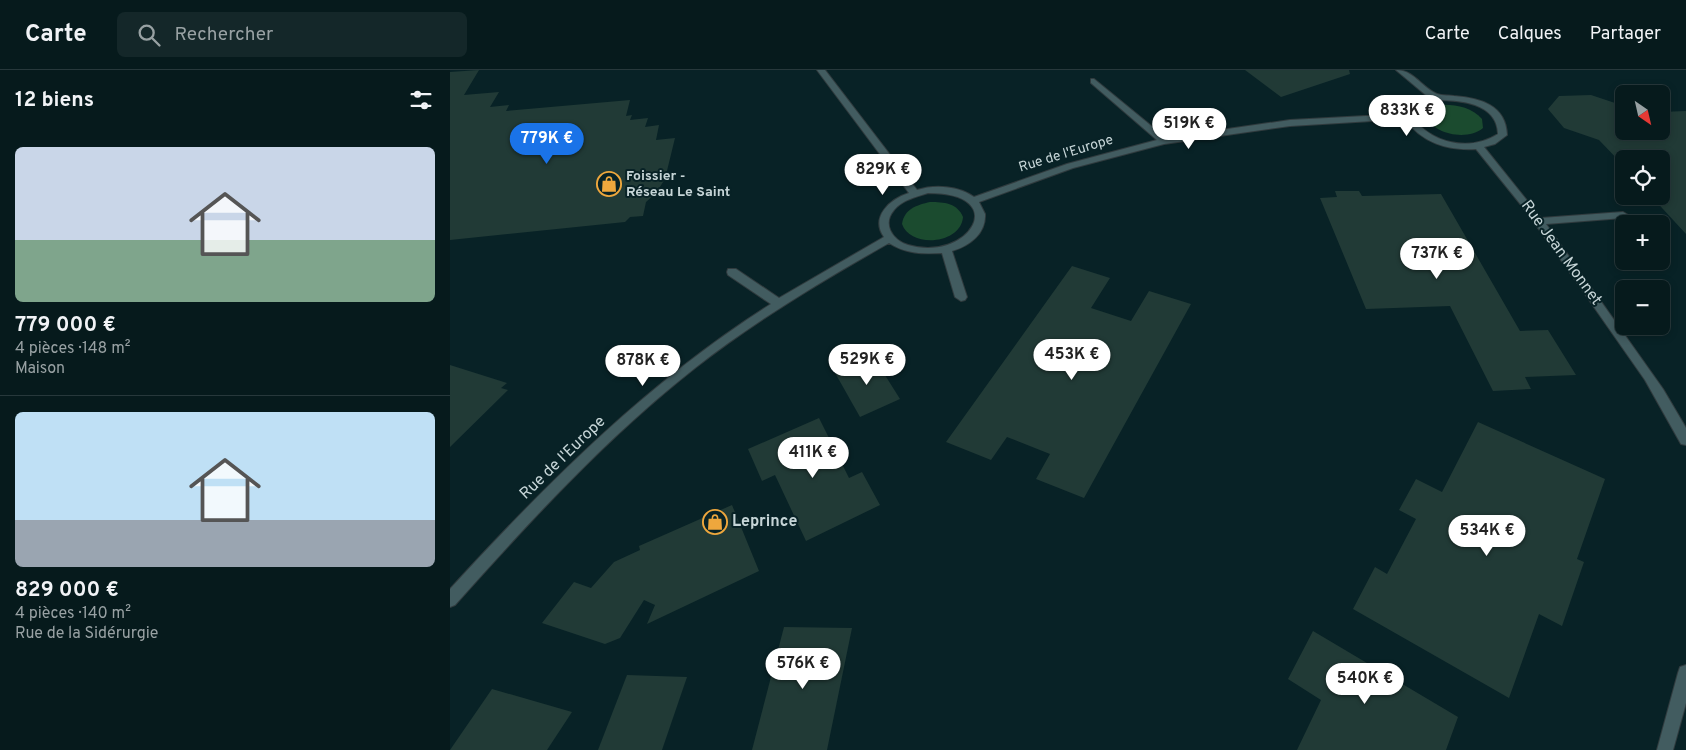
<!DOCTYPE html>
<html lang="fr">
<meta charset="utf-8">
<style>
:root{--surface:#061a1c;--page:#142729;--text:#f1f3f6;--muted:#98a1a3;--line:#27383b;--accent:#1a73e8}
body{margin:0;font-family:Overpass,sans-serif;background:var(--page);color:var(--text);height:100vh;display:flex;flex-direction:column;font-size:19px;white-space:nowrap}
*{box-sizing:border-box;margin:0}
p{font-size:16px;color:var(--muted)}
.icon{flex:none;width:28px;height:28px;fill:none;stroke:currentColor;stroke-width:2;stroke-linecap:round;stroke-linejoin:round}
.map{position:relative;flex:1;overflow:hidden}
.drawer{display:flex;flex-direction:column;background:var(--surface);width:450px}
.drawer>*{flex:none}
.needle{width:32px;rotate:146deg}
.controls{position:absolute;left:1165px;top:15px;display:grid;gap:10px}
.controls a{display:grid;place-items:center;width:55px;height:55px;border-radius:8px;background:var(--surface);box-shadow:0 2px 8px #0003,0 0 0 1px var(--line);font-size:25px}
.price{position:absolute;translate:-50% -42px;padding:0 11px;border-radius:18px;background:#fff;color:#222;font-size:16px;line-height:32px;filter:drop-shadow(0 1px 2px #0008)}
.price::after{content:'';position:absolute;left:50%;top:30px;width:15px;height:11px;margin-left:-8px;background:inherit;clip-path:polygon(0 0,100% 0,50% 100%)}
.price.on{background:var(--accent);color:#fff}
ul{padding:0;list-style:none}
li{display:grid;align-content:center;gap:10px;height:265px;padding:0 15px}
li+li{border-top:1px solid var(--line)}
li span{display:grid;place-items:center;height:155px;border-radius:8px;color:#555}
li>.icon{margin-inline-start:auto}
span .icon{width:90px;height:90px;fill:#fffc;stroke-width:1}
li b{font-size:21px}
h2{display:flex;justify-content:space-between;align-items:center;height:60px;padding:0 15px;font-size:21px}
header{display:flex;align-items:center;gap:30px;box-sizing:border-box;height:70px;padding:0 25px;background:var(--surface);border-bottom:1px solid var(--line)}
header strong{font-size:24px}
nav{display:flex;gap:28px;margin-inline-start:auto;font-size:18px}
.search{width:350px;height:45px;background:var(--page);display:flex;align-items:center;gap:12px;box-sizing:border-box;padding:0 18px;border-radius:8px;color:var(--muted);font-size:19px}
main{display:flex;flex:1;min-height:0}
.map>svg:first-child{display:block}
.green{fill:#1b4b2f}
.building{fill:#213a36}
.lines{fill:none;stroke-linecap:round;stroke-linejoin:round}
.minor-casing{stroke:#303b3e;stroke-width:2}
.minor{fill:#425c60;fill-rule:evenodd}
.labels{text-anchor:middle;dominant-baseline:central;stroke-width:4;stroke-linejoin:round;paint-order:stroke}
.far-street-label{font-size:14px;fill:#c6d5d7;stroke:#082226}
.far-poi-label{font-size:14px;font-weight:bold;fill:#c6d5d7;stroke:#082226;text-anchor:start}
.street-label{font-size:16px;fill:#c6d5d7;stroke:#082226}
.poi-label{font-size:16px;font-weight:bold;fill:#c6d5d7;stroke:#082226;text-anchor:start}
</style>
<header>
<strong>Carte</strong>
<div class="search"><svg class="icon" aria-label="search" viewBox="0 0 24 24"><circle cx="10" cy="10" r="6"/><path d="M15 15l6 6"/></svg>Rechercher</div>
<nav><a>Carte</a><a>Calques</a><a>Partager</a></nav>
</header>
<main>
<section class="drawer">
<h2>12 biens<svg class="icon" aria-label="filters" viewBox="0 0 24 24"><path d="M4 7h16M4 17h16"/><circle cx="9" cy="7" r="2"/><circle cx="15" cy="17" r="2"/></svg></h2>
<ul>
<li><span style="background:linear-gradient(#c9d6e8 60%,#7fa58c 0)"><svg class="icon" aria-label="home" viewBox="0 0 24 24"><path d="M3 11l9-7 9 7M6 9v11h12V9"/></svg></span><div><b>779 000 €</b><p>4 pièces · 148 m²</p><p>Maison</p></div></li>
<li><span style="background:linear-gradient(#bfe0f5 70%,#9aa5b1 0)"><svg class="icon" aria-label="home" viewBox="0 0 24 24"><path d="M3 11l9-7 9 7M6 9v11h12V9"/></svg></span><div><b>829 000 €</b><p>4 pièces · 140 m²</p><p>Rue de la Sidérurgie</p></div></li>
</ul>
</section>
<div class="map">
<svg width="1236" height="680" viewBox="0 0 1236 680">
<rect width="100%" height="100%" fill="#082226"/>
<g class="green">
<path d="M988,35c17,-1 33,2 44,14l1,9c-15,13 -51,7 -57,-13l6,-7z"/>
<path d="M480,132c14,0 27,1 33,15 -2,27 -52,32 -61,7 2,-15 15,-19 28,-22z"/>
</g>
<g class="building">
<polygon points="29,0 14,25 49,22 40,37 59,35 56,41 180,30 176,46 182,45 180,50 198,48 195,57 209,55 206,70 225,68 215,109 206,123 196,132 193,146 180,147 175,152 0,170 0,2"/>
<polygon points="795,0 899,0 900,4 831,27"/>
<polygon points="1141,25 1174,36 1174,61 1211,61 1211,42 1236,41 1236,164 1201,126 1211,126 1211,89 1174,89 1174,96 1149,70 1114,58 1098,39 1109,26"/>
<polygon points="885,121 909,121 912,126 991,124 1070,261 1098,260 1126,305 1075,307 1081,319 1043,321 1000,236 916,239 870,128 887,127"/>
<polygon points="622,196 660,208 641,238 681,251 699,221 741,234 634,428 586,409 600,384 557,367 541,390 496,372"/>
<polygon points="423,286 450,329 410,347 384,301"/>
<polygon points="0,295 57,313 51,318 58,320 0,377"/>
<polygon points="369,348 399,408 412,402 430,435 356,471 325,405 312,411 298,379"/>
<polygon points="1028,352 1155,409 1127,489 1134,492 1112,556 1089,544 1059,628 903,539 925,497 937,504 966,449 949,440 966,409 992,422"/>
<polygon points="282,435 309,501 197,554 205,535 194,530 170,568 155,574 92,553 124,512 141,518 164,492 190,480 189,476"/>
<polygon points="334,557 402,558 377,680 302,680"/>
<polygon points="863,561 1008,647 996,680 847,680 871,630 838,609"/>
<polygon points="177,605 237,607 212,680 148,680"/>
<polygon points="42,619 122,642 97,680 0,680"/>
</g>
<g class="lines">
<defs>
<g id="minor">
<path d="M367,0h8l92,120c18,-6 42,-4 57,7l93,-33 90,-24 -66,-57v-4h3l72,59 124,-18 114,-6 7,-11 16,-7 -31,-26c17,0 25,16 39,23 5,3 13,2 19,3 26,2 52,9 53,39l-12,9 -11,3 57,71 82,-6 5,3 -5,3 -77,6 117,165 23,39v17l-5,-1 -36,-64 -72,-103 -47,-66 -50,-62c-29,2 -55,-7 -71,-30l-115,7 -126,18 -91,24 -94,34 6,12c1,20 -16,32 -33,37l15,46 -2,3 -4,1 -6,-4 -13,-44c-20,1 -36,1 -53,-10 -67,38 -134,78 -194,125 -89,70 -165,153 -240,237l-5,2v-18c97,-106 199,-208 321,-285l-43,-29 -1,-3 1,-3h8l43,29 105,-61c-14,-20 6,-38 25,-44zM984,30c25,0 63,2 64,34 -29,18 -66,10 -87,-18l9,-12zM478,123c85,0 40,70 -20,52 -16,-5 -26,-21 -14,-35 8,-10 22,-13 34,-17z"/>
<polygon points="1236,595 1236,633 1223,680 1207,680 1228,603 1230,597"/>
</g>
</defs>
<use href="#minor" class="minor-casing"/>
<use href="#minor" class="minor"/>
</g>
<defs>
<symbol id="shop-ring" viewBox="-11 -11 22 22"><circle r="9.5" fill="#082226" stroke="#eea73d" stroke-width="1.5"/><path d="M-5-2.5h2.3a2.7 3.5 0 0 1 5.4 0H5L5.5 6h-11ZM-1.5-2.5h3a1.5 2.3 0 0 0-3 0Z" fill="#eea73d"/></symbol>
</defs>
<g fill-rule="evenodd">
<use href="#shop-ring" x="145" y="100" width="28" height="28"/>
<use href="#shop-ring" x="251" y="438" width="28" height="28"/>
</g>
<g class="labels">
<g class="far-street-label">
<text transform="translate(616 84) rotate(-17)">Rue de l'Europe</text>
</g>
<g class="far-poi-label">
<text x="176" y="106">Foissier -<tspan x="176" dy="16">Réseau Le Saint</tspan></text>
</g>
<g class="street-label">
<text transform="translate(1111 183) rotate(54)">Rue Jean Monnet</text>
<text transform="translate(113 388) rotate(-44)">Rue de l'Europe</text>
</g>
<g class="poi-label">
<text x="282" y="452">Leprince</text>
</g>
</g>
</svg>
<div class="controls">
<a><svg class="needle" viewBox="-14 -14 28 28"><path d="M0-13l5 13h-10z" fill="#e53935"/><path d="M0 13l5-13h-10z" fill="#98a1a3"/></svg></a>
<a><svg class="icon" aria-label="locate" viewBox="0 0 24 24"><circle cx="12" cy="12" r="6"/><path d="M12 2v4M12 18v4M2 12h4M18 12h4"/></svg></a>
<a>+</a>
<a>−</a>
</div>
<b class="price" style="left:957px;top:67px">833K €</b>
<b class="price" style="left:739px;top:80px">519K €</b>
<b class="price on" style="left:97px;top:95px">779K €</b>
<b class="price" style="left:433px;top:126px">829K €</b>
<b class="price" style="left:987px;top:210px">737K €</b>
<b class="price" style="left:622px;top:311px">453K €</b>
<b class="price" style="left:417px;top:316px">529K €</b>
<b class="price" style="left:193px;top:317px">878K €</b>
<b class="price" style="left:363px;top:409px">411K €</b>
<b class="price" style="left:1037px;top:487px">534K €</b>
<b class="price" style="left:353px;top:620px">576K €</b>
<b class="price" style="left:915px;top:635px">540K €</b>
</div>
</main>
